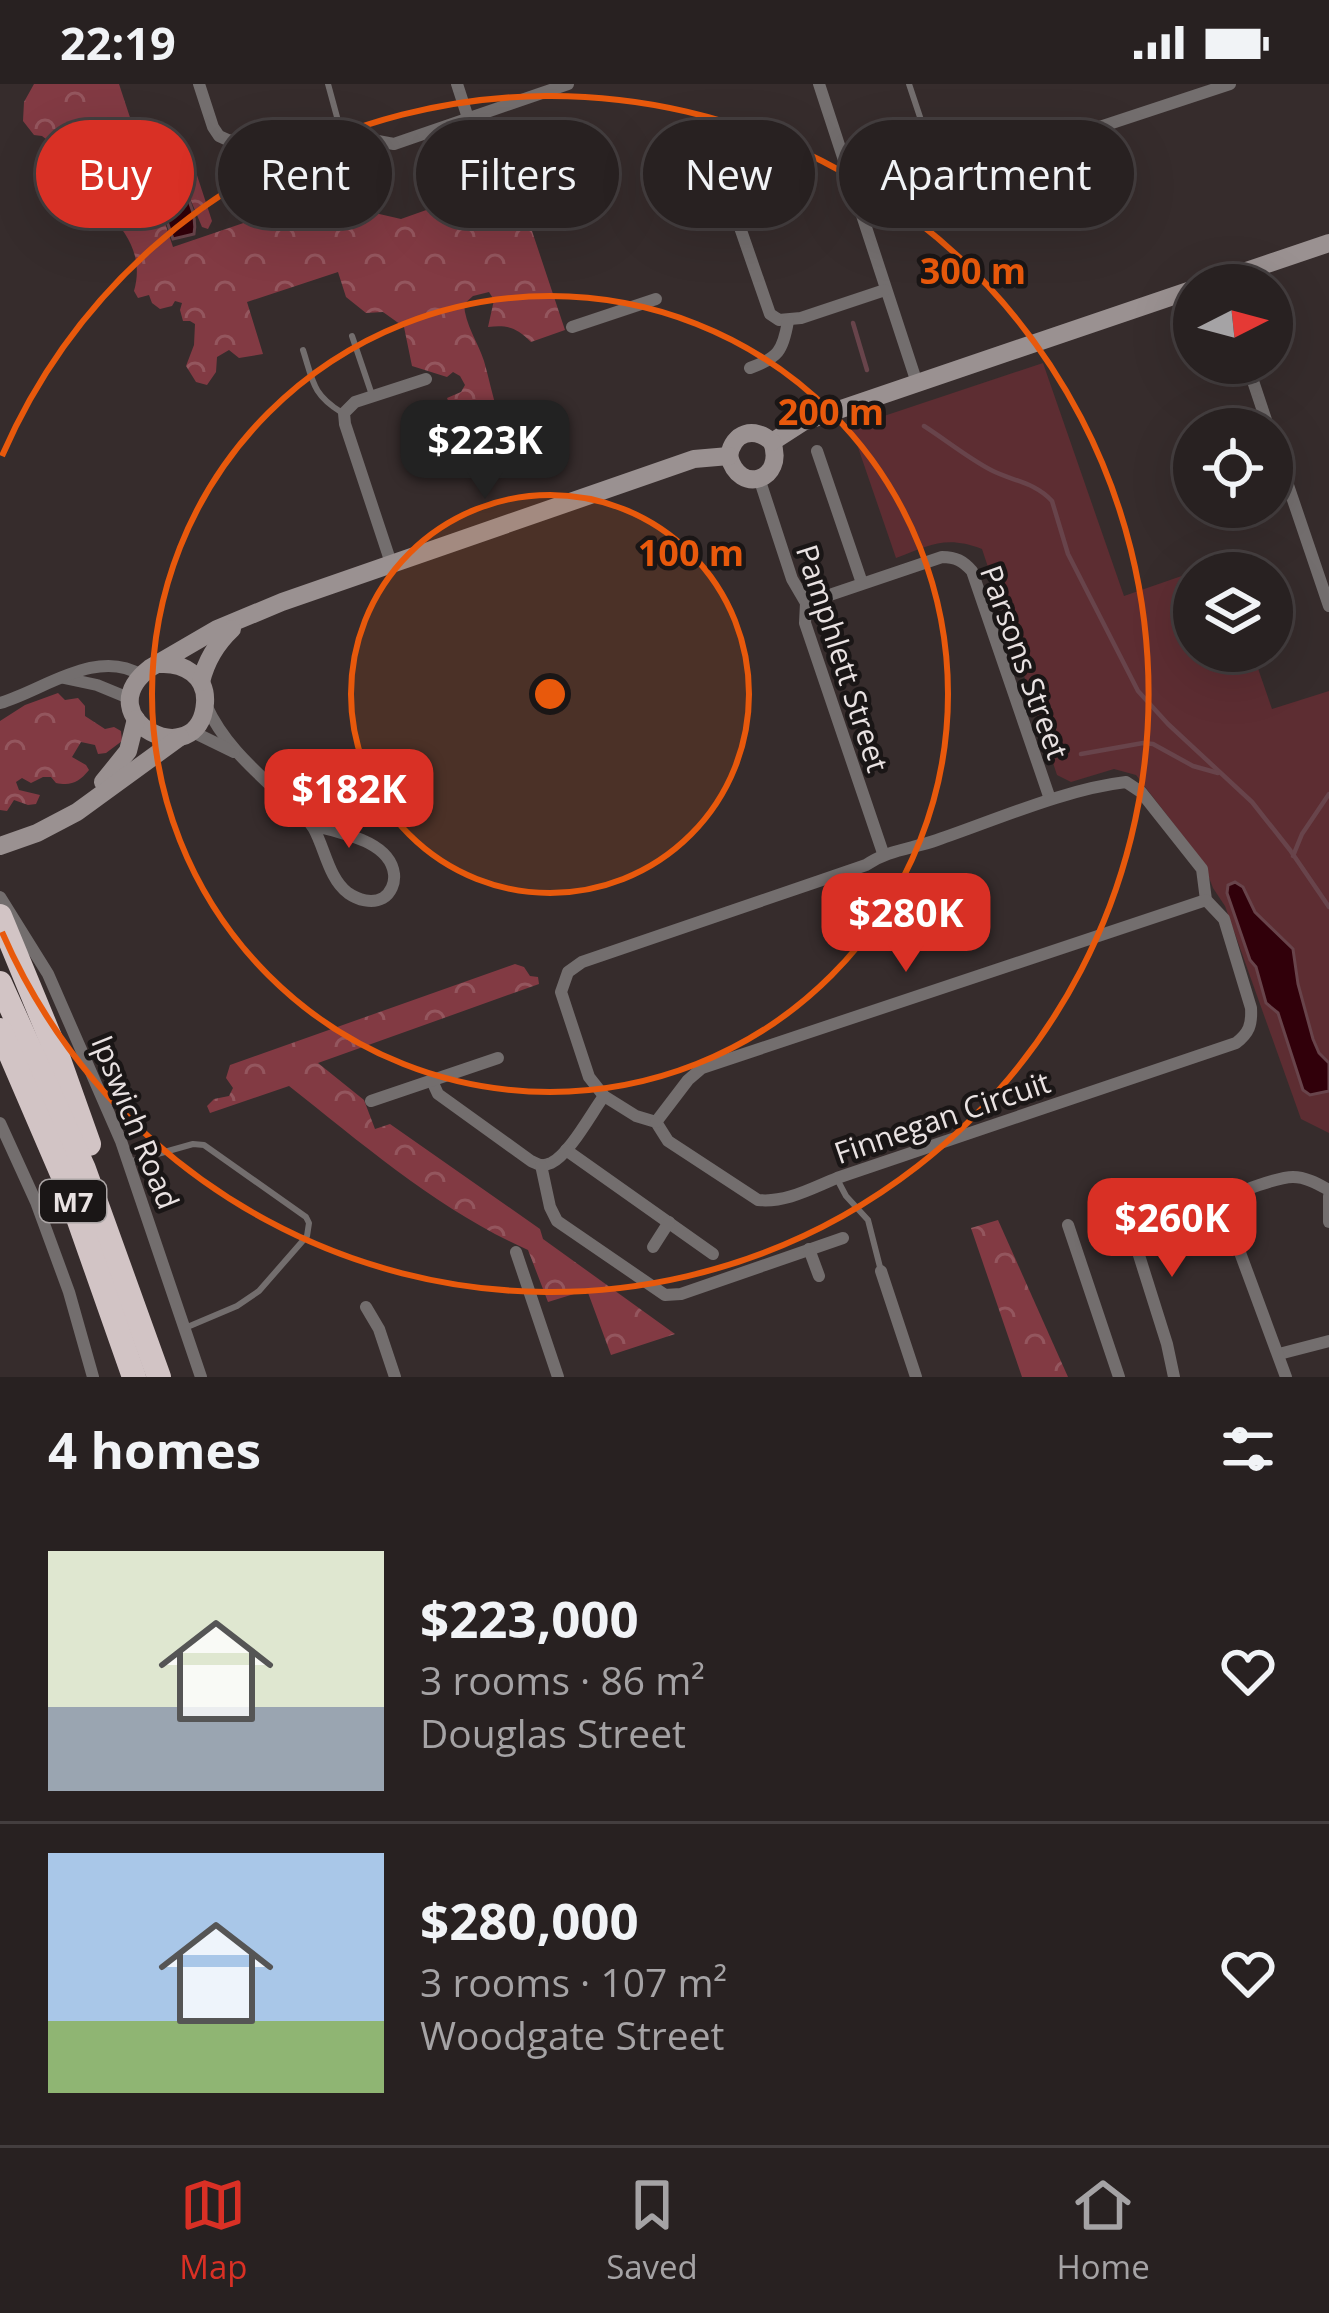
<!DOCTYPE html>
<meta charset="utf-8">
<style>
:root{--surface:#282121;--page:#342e2e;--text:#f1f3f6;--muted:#a5a3a5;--line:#443e3f;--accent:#d93025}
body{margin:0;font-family:"Open Sans",sans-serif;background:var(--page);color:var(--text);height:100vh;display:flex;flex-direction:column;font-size:45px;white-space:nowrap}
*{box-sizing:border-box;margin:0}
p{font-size:39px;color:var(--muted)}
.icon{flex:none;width:66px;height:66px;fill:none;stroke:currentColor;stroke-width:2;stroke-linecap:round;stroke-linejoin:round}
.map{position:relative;height:1293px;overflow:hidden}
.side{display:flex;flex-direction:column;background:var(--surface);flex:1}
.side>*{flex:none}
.banner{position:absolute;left:36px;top:36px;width:1257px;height:108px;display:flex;gap:24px}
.needle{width:78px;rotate:84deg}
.controls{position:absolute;left:1173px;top:180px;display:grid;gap:24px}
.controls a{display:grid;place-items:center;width:120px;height:120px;border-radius:50%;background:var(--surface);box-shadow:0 12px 48px #0002,0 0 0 3px var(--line);font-size:60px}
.price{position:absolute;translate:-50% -102px;padding:0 27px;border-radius:24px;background:var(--accent);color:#fff;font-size:39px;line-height:78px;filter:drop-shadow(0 3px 6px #0008)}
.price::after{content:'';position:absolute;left:50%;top:72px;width:36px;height:27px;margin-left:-18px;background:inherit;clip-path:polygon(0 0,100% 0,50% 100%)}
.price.on{background:#222;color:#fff}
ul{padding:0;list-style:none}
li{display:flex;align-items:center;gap:36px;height:300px;padding:0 48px}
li+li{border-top:3px solid var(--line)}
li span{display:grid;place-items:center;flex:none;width:336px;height:240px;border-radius:0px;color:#555}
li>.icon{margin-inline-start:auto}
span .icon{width:144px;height:144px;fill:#fffc;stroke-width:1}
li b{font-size:51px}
h2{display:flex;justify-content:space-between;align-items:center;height:144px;padding:0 48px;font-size:51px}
.chip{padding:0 42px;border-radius:54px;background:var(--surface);box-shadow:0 12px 48px #0002,0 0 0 3px var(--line);font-size:42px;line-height:108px}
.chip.on{background:var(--accent);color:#fff}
.status{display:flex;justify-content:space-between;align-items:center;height:84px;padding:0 60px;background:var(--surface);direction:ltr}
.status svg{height:33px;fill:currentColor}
.dock{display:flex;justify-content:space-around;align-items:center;height:168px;border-top:3px solid var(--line);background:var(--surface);font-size:33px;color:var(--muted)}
.dock a{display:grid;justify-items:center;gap:6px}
.dock .on{color:var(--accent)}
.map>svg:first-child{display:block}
.forest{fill:url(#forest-crowns)}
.green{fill:#5d2d32}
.water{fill:#31000a;stroke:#68444b;stroke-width:3}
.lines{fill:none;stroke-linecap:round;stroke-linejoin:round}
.stream{stroke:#68444b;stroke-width:4.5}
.lane{stroke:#736e6e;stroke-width:6}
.street{stroke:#736e6e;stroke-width:12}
.secondary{stroke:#9a9191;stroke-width:18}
.highway{stroke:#d2c4c5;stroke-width:24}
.ring{fill:none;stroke:#e8590c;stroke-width:6}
.labels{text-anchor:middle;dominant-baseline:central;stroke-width:9;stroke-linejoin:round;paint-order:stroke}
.shield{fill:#1a1616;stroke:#aba5a5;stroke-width:3}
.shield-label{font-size:27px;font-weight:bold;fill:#e9e2e2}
.street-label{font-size:30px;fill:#e9e2e2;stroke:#1a1616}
.centre{fill:#e8590c;stroke:#1a1616;stroke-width:6}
.ring-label{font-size:36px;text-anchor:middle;font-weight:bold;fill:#e8590c;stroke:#1a1616;stroke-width:9;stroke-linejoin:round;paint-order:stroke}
</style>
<div class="status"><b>22:19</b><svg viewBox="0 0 49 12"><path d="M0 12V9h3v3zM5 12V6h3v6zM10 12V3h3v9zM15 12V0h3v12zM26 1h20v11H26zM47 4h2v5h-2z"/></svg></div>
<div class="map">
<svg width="1329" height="1293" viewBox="0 0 1329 1293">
<defs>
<pattern id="forest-crowns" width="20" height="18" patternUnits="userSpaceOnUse" patternTransform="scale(3)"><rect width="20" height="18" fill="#823a43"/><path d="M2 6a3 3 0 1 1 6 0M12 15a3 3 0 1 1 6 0" fill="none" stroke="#94565e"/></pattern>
</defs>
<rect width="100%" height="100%" fill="#362c2c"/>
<g class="forest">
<path d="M34,0h85l23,70 26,-8 24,14 20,61 -4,8 -6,-2 -24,-57 -25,-4 -5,6 25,75 141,-48 87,20 160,-57 30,-4 8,13 -6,12 -50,18 -17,12 39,117 -34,12c-15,-15 -24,-17 -43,-15l6,-27 -5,-8 -16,4 -9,8c1,21 14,38 20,57 8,28 11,52 26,77l-3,13 -9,2 -16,-23 -18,-3 1,-13 -14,-6 -4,-10 14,-6 4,-7 -5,-9 -7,-4 -6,5 -35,-11 -8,-39 -21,-15 -17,1 -20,-16 -8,-25 -91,30 16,52 -24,4 -10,-8 -12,7 -1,15 -9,13 -11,-3 -10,-16 8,-21 1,-21 -5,-3h-7l-3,-11 2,-7 -7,-2 -3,5 -12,3 -8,-6 -3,-8 -11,3 -4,-7c9,-31 -4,-56 -26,-78l-15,7 -17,-8v-32l6,-16 -7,-16h-17l-16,-12 -8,-1 -11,-14 1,-19z"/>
<path d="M58,609l7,7 13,-2 7,8v10l20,13 9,-2 7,4 1,10 -16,12 -8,1 -3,-9 -14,-3 -9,15 14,8 3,5c-10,12 -17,16 -33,13l-5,-6h-8l-12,6 -9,-5 -6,4 3,8 21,5 -4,9 -8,1 -14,-5 -7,11 -7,-1v-89l25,-16z"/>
<path d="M515,880l9,3 6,9 8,1 1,7 -221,79 46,37 11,29 15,-5 150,105 3,10 132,95 -64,21 -24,-65 -39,12 -20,-52c-88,-39 -163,-104 -239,-164l-79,27 -3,-7 7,-7 15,-3 4,-8 -7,-10 4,-13z"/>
<polygon points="998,1136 1068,1293 1022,1293 971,1144"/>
</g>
<path class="green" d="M1043,279l81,233 98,-34 3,11h-31v78h58l20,58 57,-18v442l-28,-14 -76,-213 -12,-18 -10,-26 -67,-87 -22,-6 -43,13 -14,-7 -75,-226c-36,-14 -52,-4 -86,9l-45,-131z"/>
<g class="water">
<path d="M158,88l14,1c13,14 26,42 22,61l-21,5 -21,-62z"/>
<polygon points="1235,798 1243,803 1255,828 1293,865 1298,900 1313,955 1319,969 1329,979 1329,1007 1310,1011 1303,1006 1278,929 1266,919 1256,883 1250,876 1227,809 1228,801"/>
</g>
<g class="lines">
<g class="stream">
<polyline points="853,239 867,286"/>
<path d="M924,342c22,14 44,32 67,44 21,11 44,12 61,31l16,53 70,137 30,33 84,78 38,48 39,57"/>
<polyline points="1081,670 1143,659 1153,660 1193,682 1218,689"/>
<polyline points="1293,772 1302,750 1329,710"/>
</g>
<g class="lane">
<polyline points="328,0 337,33 334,49"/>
<polyline points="909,0 940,93"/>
<polyline points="352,252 372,311"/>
<path d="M303,266c10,31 9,44 38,62"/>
<polyline points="129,1078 193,1060 204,1061 306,1133 309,1139 307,1152 259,1207 237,1222 185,1244"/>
<polyline points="837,1095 846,1112 868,1136 881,1187"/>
</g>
<g class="street">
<polyline points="199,0 213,43 219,52 230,57 285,40 394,60 568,0"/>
<polyline points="457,0 468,34"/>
<polyline points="819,0 917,299"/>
<polyline points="760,66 726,78 722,85 727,106 770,230 779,236 801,234 885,206"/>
<polyline points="860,122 1230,0"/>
<polyline points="572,243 656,215"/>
<polyline points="1247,279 1269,345"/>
<path d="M750,284c28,-10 33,-17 38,-47"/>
<polyline points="1272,354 1329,522"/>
<polyline points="817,367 862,499"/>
<polyline points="759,394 792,495 806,519 805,539 883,769"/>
<polyline points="391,479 345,340 344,329 355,318 426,295"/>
<path d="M806,519l136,-46c14,0 21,4 30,14l78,228"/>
<polyline points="64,594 97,601 131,615"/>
<path d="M0,619c42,-12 97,-56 141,-28"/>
<path d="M206,621c17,38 46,63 76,91 10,10 25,20 32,33 11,20 15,50 34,64 10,7 24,11 35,5 8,-5 12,-15 11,-24 -4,-34 -55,-41 -82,-49"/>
<polyline points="191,647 234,668"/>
<path d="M1126,698l15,10 61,77 4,31 18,19 27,89c1,17 -2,25 -15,35l-399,135c-25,10 -51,25 -79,22l-90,-59 -12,-19 -20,-6 -32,-20 -15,-19 -28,-85 7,-20 14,-10 284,-97c22,-15 45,-16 71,-25 59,-20 128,-51 189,-58z"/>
<polyline points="0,813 48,890 121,1057 201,1293"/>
<path d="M432,997l6,13 93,67c9,4 10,6 20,2 18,-8 41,-51 53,-67"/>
<polyline points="371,1017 498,974"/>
<polyline points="656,1038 688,996 702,984 1206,816"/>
<polyline points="0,1039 36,1118 69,1208 93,1293"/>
<polyline points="566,1066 713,1170"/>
<polyline points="541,1081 550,1123 557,1137 665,1211 681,1210 843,1154"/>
<polyline points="1120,1111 1167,1260 1174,1293"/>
<polyline points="1329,1112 1329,1138"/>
<polyline points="1187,1128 1213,1119 1228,1122"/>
<polyline points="1068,1141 1119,1293"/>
<polyline points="653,1163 669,1138"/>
<polyline points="809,1165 819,1192"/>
<polyline points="516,1168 558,1293"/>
<polyline points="881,1187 916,1293"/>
<polyline points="366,1223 379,1245 395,1293"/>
<polyline points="1279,1270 1329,1257"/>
<path d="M1286,1293l-58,-157c-1,-7 -2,-13 1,-20 6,-9 52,-23 64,-23 13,0 25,7 36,13"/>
</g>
<g class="secondary">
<polyline points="1205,201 1329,159"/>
<polyline points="772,358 803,338 1194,205"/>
<path d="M729,372c10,40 57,24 43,-14"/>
<path d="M729,372c4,-24 25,-30 43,-14"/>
<path d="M161,580c23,-1 46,12 44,39 -5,73 -121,16 -55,-35l67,-39 65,-27 412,-143 35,-3"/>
<path d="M201,598c5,-21 15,-38 31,-53"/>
<polyline points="103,698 128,667 136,635"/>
<polyline points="0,762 37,749 77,728 180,653"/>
</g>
<g class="highway">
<polyline points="0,832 57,970 89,1060"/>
<polyline points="0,899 84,1085 159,1293"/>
<polyline points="0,946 65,1097 134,1293"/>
</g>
</g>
<circle cx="550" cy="610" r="199" fill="#e8590c" fill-opacity=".12"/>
<g class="ring">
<circle cx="550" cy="610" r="199"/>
<circle cx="550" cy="610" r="398"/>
<path d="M2 372A598 598 0 1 1 2 848"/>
</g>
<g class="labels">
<rect class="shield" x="40" y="1096" width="66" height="42" rx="9"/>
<g class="shield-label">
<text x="73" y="1117">M7</text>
</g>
<g class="street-label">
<text transform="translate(843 574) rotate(72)">Pamphlett Street</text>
<text transform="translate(1025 578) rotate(70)">Parsons Street</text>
<text transform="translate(942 1033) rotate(-19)">Finnegan Circuit</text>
<text transform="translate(136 1038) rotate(68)">Ipswich Road</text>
</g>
</g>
<circle cx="550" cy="610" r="18" class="centre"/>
<g class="ring-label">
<text x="973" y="200">300 m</text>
<text x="831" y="341">200 m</text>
<text x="691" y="482">100 m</text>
</g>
</svg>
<div class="controls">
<a><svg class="needle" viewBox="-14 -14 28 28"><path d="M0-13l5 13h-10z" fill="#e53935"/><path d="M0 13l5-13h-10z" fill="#a5a3a5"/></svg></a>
<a><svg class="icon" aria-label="locate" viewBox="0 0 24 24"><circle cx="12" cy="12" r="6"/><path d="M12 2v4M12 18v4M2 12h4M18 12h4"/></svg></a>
<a><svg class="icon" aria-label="layers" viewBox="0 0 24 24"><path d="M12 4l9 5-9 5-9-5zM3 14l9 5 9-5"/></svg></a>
</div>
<b class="price on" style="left:485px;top:418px">$223K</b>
<b class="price" style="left:349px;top:767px">$182K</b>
<b class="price" style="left:906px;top:891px">$280K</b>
<b class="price" style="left:1172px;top:1196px">$260K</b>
<div class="banner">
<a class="chip on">Buy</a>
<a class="chip">Rent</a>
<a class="chip">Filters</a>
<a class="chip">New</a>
<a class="chip">Apartment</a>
</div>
</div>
<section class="side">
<h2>4 homes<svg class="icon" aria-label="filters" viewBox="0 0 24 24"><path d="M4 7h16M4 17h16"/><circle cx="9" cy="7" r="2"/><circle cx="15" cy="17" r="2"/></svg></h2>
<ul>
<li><span style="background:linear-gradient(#dfe7d0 65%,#9aa5b1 0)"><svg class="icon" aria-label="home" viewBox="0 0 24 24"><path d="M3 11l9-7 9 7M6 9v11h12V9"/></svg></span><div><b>$223,000</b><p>3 rooms · 86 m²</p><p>Douglas Street</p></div><svg class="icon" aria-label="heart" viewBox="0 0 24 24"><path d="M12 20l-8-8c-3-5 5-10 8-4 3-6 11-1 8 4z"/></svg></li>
<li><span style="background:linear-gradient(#a9c7e8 70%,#8fb573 0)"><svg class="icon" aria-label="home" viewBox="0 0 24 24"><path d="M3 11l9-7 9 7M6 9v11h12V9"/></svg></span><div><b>$280,000</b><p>3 rooms · 107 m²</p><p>Woodgate Street</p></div><svg class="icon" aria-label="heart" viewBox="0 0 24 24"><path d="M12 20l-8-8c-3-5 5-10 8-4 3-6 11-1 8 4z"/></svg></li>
</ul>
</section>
<nav class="dock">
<a class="on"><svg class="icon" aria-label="map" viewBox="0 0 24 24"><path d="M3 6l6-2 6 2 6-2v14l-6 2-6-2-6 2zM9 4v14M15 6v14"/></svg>Map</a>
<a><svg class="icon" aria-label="saved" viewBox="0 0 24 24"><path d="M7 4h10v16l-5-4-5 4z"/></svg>Saved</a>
<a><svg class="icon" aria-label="home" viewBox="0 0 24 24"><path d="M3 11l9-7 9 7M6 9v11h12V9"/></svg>Home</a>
</nav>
